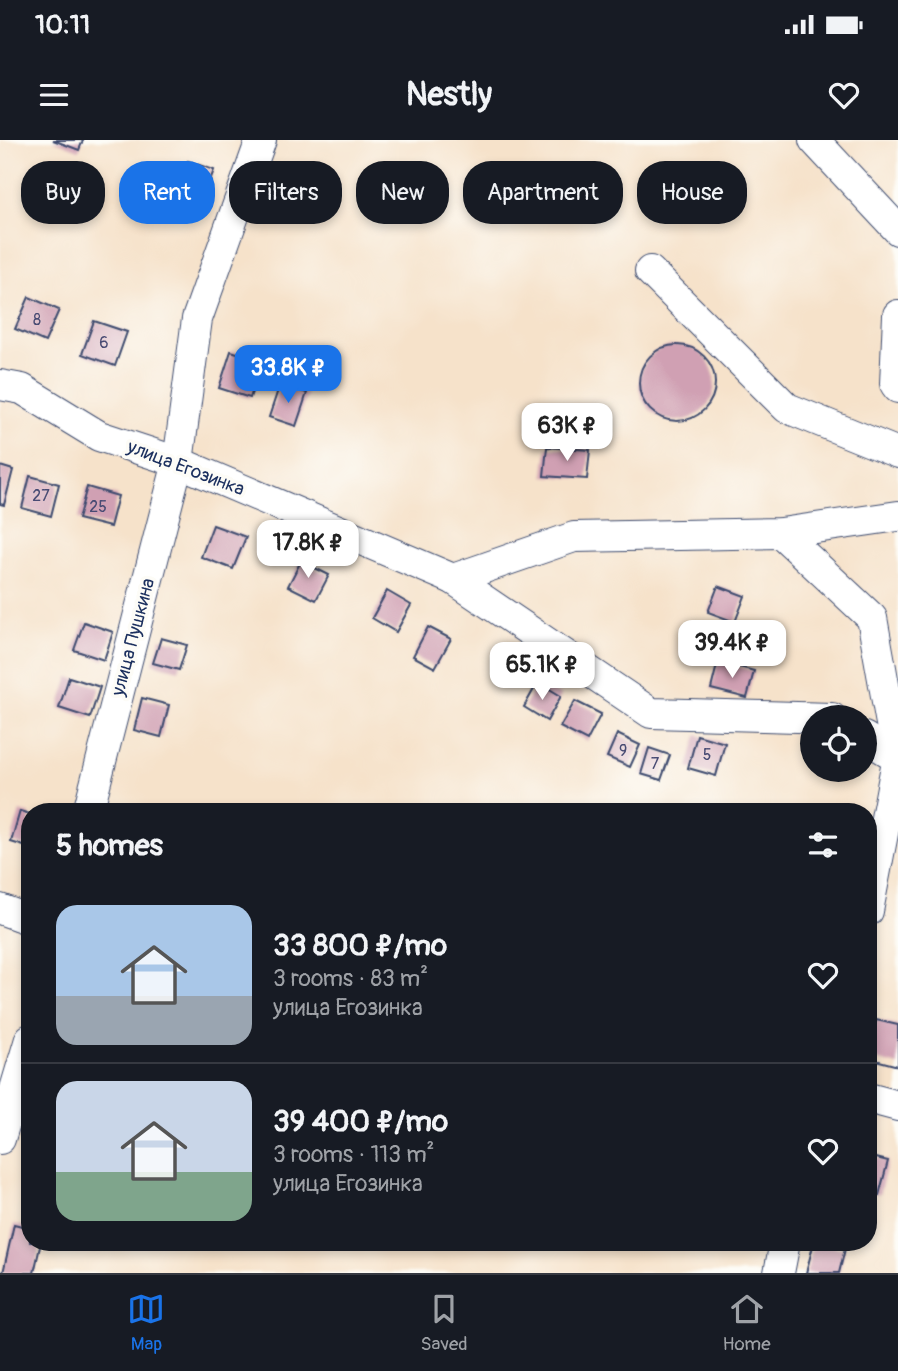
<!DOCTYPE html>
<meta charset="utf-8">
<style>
:root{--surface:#171b24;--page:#20242c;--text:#f1f3f6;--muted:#9ea1a6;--line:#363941;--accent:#1a73e8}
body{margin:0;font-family:Pangolin,sans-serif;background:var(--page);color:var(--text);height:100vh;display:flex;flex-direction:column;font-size:26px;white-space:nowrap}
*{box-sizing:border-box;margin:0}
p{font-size:23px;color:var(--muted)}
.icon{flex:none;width:38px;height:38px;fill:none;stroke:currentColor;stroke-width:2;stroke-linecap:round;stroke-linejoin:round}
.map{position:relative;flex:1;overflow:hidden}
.sheet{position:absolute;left:21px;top:663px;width:856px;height:448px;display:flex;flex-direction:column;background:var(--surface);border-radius:28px;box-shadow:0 4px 10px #0003}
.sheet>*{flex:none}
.guide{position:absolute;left:21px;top:21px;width:858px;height:63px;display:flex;gap:14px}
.controls{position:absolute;left:800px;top:565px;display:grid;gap:14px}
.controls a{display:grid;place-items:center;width:77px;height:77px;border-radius:50%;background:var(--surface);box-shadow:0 4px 10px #0003;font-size:35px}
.price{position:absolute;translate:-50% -60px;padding:0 16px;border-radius:14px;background:#fff;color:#222;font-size:23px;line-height:46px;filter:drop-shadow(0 2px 4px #0008)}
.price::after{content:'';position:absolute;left:50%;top:42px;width:21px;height:16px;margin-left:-10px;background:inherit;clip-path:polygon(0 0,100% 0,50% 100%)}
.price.active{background:var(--accent);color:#fff}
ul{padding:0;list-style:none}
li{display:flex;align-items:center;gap:21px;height:175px;padding:0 35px}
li+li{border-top:2px solid var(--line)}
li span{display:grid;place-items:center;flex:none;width:196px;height:140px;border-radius:21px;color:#555}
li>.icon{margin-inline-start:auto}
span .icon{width:84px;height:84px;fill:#fffc;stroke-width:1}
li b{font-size:30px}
h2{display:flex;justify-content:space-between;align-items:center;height:84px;padding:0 35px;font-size:30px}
.pill{padding:0 24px;border-radius:28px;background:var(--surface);box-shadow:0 4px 10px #0003;font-size:24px;line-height:63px}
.pill.active{background:var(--accent);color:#fff}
.status{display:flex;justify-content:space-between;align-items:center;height:49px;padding:0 35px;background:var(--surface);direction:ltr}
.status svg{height:19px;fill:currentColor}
header{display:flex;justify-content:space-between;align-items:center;height:91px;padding:0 35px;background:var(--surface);font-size:32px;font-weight:800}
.dock{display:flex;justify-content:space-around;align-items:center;height:98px;border-top:2px solid var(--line);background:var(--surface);font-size:19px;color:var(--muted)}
.dock a{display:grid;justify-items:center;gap:4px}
.dock .active{color:var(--accent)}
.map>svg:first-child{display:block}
.building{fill:#d0a0b3}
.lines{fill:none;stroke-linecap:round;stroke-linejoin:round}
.minor-casing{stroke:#3c4a6e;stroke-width:32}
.minor{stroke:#fff;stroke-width:30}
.labels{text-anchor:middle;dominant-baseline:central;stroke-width:7;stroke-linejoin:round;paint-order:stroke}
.number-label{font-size:16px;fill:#484b73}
.street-label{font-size:19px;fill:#1b2f5e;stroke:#fdfcf7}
</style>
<div class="status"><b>10:11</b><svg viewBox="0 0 49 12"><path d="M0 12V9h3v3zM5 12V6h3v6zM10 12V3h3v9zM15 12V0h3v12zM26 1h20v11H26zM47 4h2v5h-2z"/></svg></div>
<header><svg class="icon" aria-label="menu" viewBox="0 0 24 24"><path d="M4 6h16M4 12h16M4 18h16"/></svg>Nestly<svg class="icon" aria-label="heart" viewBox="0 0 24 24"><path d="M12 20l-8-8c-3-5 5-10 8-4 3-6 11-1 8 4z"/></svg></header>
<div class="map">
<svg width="898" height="1133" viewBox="0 0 898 1133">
<rect width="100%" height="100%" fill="#fdfcf7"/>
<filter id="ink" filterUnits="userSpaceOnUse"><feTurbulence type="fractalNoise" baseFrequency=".0143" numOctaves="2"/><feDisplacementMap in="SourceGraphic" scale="14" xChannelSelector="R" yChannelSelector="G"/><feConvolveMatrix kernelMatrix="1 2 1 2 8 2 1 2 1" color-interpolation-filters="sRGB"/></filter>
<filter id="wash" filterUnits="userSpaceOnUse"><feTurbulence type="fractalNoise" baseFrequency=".00686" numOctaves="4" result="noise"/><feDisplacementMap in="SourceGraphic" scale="28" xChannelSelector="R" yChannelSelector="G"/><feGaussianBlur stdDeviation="1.57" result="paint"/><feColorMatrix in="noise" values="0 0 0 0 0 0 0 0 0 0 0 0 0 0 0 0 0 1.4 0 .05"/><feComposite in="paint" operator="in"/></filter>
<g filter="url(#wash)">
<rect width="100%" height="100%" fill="#f6e2ca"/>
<g id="blocks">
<g class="building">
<polygon points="53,0 83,0 79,10"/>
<polygon points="188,21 214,30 204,56 178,47"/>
<polygon points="29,157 59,170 45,202 15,189"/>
<polygon points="94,181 127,192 115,226 82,214"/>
<circle cx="677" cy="243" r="38"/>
<polygon points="231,211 262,221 250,258 219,248"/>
<polygon points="280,244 307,253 296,286 269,277"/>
<polygon points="547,307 590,310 587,339 544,336"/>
<polygon points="0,326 13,330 4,365 0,364"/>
<polygon points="30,336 59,344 51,376 22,368"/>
<polygon points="87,347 118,356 110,387 78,379"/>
<polygon points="213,385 246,397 233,429 201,417"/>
<polygon points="301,421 329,435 316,460 288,446"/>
<polygon points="718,446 745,456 735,482 708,472"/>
<polygon points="387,451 411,465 396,492 372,478"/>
<polygon points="84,482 113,492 104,520 74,510"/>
<polygon points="428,487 451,499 435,528 413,516"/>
<polygon points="161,498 187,505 179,530 153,523"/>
<polygon points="718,521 754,531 747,558 711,549"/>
<polygon points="69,537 100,547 90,578 59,568"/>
<polygon points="538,542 561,556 547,581 524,567"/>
<polygon points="142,558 169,565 161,597 134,590"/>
<polygon points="575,561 601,574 587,601 560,587"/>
<polygon points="617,594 640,605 630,627 607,617"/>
<polygon points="697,595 725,603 716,636 688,628"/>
<polygon points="649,608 670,615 661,640 641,634"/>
<polygon points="20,671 30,674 30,708 11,702"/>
<polygon points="876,880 898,885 898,926 868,918"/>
<polygon points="868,1016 888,1021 879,1055 868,1052"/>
<polygon points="14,1084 30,1088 30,1102 41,1102 34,1133 3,1133"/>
<polygon points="814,1102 845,1109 839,1133 806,1133"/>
</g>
</g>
</g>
<g filter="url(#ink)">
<use href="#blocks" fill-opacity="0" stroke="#3c4a6e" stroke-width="2"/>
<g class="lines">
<defs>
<g id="minor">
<polyline points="814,0 898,90"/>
<polyline points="650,131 787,268 898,313"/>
<polyline points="898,175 895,244 898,248"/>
<polyline points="0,245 22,249 99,296 178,322 453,439 651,573 832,578"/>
<polyline points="781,393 872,478 897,617"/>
<polyline points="453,439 574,397 781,393 898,376"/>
<polyline points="864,597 897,617"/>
<polyline points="88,672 178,322 197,179 261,0"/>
<polyline points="0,769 30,780"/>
<polyline points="868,771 898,616"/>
<polyline points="868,958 898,966"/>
<polyline points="0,999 30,899"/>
<polyline points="779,1133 785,1102"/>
</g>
</defs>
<use href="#minor" class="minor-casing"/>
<use href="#minor" class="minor"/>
</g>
</g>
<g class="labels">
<g class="number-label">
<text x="37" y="180">8</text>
<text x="104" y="203">6</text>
<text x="41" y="356">27</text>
<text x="98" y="367">25</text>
<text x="623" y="611">9</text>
<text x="707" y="615">5</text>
<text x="655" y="624">7</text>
</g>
<g class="street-label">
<text transform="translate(186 328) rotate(21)">улица Егозинка</text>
<text transform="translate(133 497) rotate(-75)">улица Пушкина</text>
</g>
</g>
</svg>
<div class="controls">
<a><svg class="icon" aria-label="locate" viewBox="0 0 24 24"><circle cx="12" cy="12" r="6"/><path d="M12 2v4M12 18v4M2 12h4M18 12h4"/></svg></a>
</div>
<b class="price active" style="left:288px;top:265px">33.8K ₽</b>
<b class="price" style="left:567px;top:323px">63K ₽</b>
<b class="price" style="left:308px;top:440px">17.8K ₽</b>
<b class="price" style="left:732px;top:540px">39.4K ₽</b>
<b class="price" style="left:542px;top:562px">65.1K ₽</b>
<div class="guide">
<a class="pill">Buy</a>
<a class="pill active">Rent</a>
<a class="pill">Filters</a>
<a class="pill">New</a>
<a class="pill">Apartment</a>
<a class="pill">House</a>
</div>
<section class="sheet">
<h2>5 homes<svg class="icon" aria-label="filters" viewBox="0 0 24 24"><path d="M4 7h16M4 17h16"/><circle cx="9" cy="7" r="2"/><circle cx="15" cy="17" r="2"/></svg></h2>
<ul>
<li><span style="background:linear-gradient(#a9c7e8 65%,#9aa5b1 0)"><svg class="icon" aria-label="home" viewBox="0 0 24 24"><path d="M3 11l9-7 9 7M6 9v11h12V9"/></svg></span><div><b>33 800 ₽/mo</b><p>3 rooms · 83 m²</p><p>улица Егозинка</p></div><svg class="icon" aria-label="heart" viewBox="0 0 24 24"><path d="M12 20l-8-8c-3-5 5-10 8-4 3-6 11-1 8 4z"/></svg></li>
<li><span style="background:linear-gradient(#c9d6e8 65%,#7fa58c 0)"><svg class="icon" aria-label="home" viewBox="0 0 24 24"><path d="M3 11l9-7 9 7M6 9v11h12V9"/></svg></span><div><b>39 400 ₽/mo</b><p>3 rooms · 113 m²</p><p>улица Егозинка</p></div><svg class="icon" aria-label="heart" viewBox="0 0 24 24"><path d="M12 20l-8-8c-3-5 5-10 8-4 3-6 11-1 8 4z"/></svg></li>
</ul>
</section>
</div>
<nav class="dock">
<a class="active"><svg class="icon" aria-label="map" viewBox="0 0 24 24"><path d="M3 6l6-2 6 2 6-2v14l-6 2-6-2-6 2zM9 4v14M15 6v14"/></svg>Map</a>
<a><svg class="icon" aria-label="saved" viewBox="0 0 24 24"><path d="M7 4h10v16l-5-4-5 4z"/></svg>Saved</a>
<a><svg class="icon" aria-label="home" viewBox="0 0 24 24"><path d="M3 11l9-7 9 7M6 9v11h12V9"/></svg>Home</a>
</nav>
